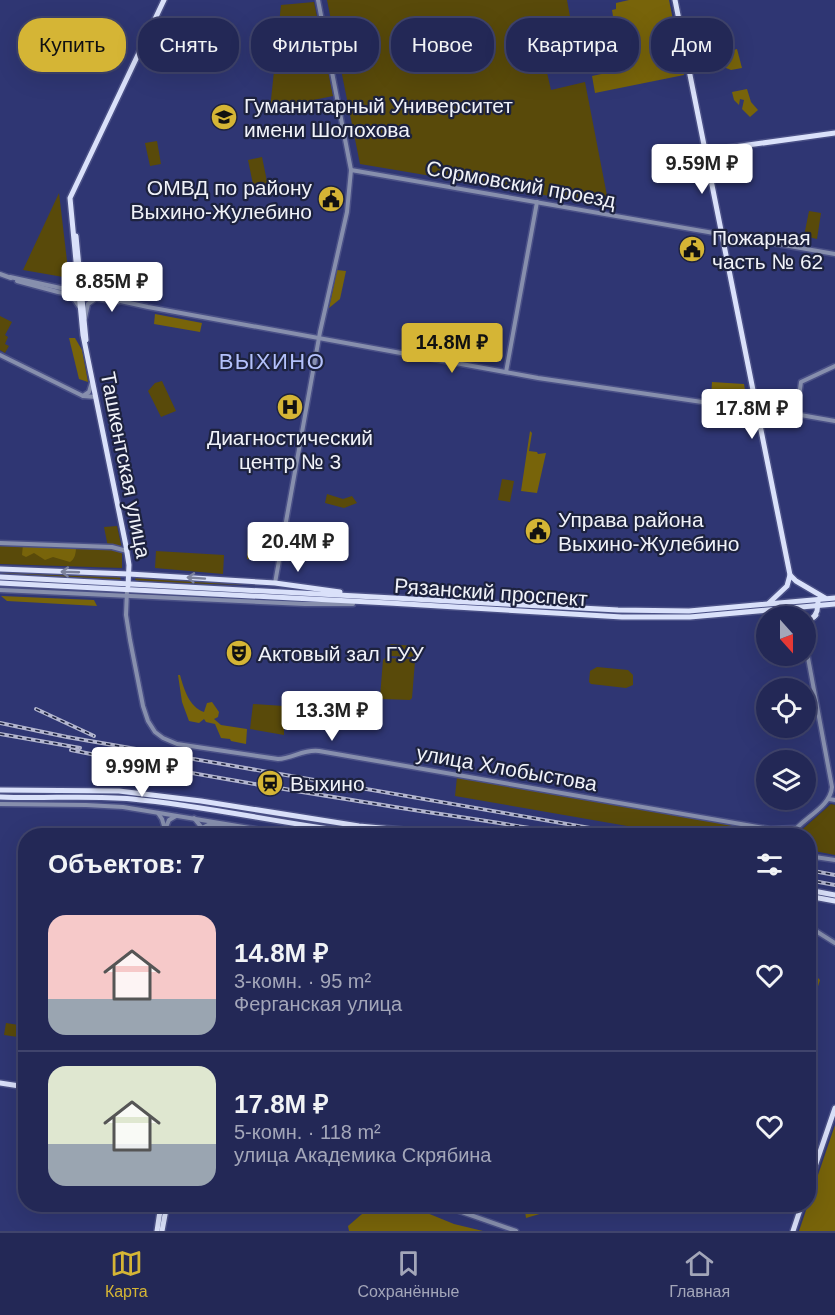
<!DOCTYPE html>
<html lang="ru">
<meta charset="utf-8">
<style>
:root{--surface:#232856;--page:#2f3460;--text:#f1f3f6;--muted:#a3a6b9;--line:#40446c;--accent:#d5b535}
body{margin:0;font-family:Arial,sans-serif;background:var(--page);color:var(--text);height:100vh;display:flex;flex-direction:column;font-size:22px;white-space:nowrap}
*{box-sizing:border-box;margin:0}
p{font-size:20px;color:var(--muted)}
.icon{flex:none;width:33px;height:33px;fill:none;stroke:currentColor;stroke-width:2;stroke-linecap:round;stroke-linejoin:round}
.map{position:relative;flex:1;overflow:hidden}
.drawer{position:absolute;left:18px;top:828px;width:798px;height:384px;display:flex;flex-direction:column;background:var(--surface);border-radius:24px;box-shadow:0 6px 24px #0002,0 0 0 2px var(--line)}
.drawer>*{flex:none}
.hud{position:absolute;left:18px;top:18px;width:800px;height:54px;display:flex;gap:12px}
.needle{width:39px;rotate:159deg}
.buttons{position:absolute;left:756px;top:606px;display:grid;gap:12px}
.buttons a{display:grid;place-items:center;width:60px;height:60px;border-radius:50%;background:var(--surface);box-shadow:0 6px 24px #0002,0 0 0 2px var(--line);font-size:30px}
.price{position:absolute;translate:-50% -51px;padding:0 14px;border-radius:6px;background:#fff;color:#222;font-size:20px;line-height:39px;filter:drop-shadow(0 2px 3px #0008)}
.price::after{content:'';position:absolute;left:50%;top:36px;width:18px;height:14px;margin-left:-9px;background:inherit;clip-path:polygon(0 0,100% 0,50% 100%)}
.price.current{background:var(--accent);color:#111}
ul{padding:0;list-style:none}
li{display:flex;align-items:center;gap:18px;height:150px;padding:0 30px}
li+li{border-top:2px solid var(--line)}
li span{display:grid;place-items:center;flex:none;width:168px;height:120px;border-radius:18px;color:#555}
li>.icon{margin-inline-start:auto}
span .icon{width:72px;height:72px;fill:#fffc;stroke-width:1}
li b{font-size:26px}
h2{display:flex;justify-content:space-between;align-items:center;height:72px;padding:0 30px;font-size:26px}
.tag{padding:0 21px;border-radius:24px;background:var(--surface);box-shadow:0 6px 24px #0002,0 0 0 2px var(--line);font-size:21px;line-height:54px}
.tag.current{background:var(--accent);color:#111}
.tabs{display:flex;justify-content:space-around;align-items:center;height:84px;border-top:2px solid var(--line);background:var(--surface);font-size:16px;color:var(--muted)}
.tabs a{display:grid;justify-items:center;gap:3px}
.tabs .current{color:var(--accent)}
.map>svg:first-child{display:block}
.green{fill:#594a0a}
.forest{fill:#78640a}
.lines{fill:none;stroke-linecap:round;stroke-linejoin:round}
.minor-casing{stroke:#4a5086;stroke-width:7}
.major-casing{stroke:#4a5086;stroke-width:8}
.minor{stroke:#878fad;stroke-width:4}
.major{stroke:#dae1fa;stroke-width:5}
.rail-casing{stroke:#b3b6cf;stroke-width:4}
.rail{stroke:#1d223e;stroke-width:1.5;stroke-dasharray:4.5;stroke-linecap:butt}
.oneway{stroke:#7c829c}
.labels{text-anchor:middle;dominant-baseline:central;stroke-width:4.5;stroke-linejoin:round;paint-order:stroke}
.poi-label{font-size:21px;fill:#f0f2f9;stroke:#1d223e;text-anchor:start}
.street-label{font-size:21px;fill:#f0f2f9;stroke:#1d223e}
.neighbourhood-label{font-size:22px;letter-spacing:1.5px;fill:#b4c1fb;stroke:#1d223e}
</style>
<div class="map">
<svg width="835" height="1231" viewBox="0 0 835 1231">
<rect width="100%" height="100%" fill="#2f3673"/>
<g class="green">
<polygon points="327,0 567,0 575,44 564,46 566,60 545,64 551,90 585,82 609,206 360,164"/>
<polygon points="314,2 333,96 270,109 281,5"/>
<polygon points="31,28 38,31 40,35 31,55 27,57 20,53 19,50 28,30"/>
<polygon points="157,141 161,164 150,166 145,143"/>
<polygon points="262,157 269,191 255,194 248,160"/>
<polygon points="59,193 69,278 23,270"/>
<polygon points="809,211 821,213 817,239 804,236"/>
<polygon points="0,316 12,322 5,335 8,337 5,344 9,346 5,353 0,350"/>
<polygon points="162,381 176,411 161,417 148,391 155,383"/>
<polygon points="502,479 514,481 510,502 498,500"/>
<polygon points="327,494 343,499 352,496 357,503 344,508 325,503"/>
<polygon points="117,526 122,549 122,568 0,564 0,544 108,547 104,527"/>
<polygon points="156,551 224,555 223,574 155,568"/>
<polygon points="0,572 120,577 121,580 0,575"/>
<polygon points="136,577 285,586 137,582 135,579"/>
<polygon points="391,644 413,646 414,655 412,657 390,656 389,646"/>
<polygon points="385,658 413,659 415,661 412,698 410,700 382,699 380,697 383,660"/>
<polygon points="597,667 628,670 633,675 633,685 626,688 591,684 589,682 590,671"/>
<polygon points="253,704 284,706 284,735 250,729"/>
<polygon points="457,777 706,820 736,826 734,833 716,836 679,835 455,796"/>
<polygon points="831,804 835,805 835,855 809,850 808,836 796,835"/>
<polygon points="6,1023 25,1026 25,1038 4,1035"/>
</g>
<g class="forest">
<polygon points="629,0 669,0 684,75 595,93 592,76 606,73 604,59 609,57 604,31 615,29 612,10 616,9 616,3"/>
<polygon points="737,49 742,68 731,70 721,66 719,54"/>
<polygon points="747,89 751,102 758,110 750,117 742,109 744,100 740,99 739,105 734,100 732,92"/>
<polygon points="337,270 346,271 340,299 329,308"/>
<polygon points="155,314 202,323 200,332 154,324"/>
<polygon points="69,338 75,338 82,350 88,382 79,379"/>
<polygon points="712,382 744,384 747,402 711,398"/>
<polygon points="530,431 532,433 529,451 537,452 538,454 546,453 537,493 521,491"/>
<polygon points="249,536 275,538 274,561 247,559"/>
<path d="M23,544l53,3c0,6 -1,12 -6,15l-17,-5 -8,3 -11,-7 -8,4 -4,-2z"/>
<polygon points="1,596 94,600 97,606 7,601"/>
<path d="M178,675h2c4,14 9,32 24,37l3,-9 5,-1 7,10 -1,5 -4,2 7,6 26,4 -1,15 -15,-3 -1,-2 -9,-1 -6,-14 -9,-2 -2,-3 -5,4 -10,-2 -7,-19z"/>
<polygon points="809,978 818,978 820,980 809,1015"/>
<polygon points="835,1125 835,1231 799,1231"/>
<path d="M405,1204l49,20 29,7h-134l-1,-5c26,-22 23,-22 57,-22z"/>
<polygon points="524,1205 524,1204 570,1205 526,1218"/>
</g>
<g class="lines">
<defs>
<g id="minor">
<polyline points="351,170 835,254"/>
<polyline points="81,272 89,288 97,295"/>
<polyline points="0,274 11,278"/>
<polyline points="10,277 148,307 538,378 750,409 766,409 835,421"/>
<polyline points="17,281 58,292 118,302"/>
<polyline points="62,288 71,285 76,271"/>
<polyline points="67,295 74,299 80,308"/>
<polyline points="85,318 88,304 95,299"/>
<polyline points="0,355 83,396 96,397"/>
<polyline points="506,372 537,202"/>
<polyline points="83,396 89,392 92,382"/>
<polyline points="797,411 801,382 835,366"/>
<polyline points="0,543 112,547 127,551"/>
<polyline points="275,583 320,332 347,212 351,170 318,0"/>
<polyline points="0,590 305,604 353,604"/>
<path d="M127,590l-1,25 4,25 13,66 5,15 7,11 8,6 14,6 101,15c15,-1 26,-10 41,-8l451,78 25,-1"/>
<polyline points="829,799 835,800"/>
<polyline points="0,804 86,805 123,807 298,836"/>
<polyline points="158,813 162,819 167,836"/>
<polyline points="194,818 202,828 203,836"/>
<polyline points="166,827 169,820 176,816"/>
<polyline points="754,827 765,836"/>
<polyline points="202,828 210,824 281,836"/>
<path d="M790,836c11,-18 40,-27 42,-49l-26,-140"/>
<polyline points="808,856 835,860"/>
<polyline points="808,926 835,943"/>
<polyline points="439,1204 516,1231"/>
</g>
<g id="major">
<polyline points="675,0 790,575 787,586 769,603"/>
<polyline points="705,151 835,133"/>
<polyline points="76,236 86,340"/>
<polyline points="0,569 129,574 275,583 340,592"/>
<polyline points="790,575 796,581 825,598"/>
<polyline points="0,577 618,610 689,611 835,598"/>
<polyline points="0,583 389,603 622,617 690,617 835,604"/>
<polyline points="128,586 129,565 126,546 83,335 70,198 164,0"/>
<polyline points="778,606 781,616"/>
<polyline points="814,617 817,611 818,602"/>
<polyline points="806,623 816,615"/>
<polyline points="0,790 119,791 201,801 359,826 470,836"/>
<path d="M0,797c44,2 88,-2 132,2 86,8 171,30 257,37"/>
<polyline points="808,890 835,895"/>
<polyline points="808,896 835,901"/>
<polyline points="0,1083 26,1087"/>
<polyline points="808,1187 835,1108"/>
<polyline points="157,1231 161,1204"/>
<polyline points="162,1231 167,1204"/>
<polyline points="793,1231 802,1204"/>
</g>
</defs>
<use href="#minor" class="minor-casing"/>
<use href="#major" class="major-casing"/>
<use href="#minor" class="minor"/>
<use href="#major" class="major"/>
<defs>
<g id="rail">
<polyline points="36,709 94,736"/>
<polyline points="0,723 67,737 636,836"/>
<polyline points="0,734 80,748"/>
<path d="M71,750c93,19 187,35 281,50 75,13 150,22 224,36"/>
<polyline points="808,870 835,875"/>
<polyline points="808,880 835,885"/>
</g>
</defs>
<use href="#rail" class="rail-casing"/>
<use href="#rail" class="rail"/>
</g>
<defs><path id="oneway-shaft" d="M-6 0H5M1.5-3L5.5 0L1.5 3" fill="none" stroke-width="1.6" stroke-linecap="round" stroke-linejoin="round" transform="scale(1.5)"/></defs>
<g class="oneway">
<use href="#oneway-shaft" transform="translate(70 572) rotate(-178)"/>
<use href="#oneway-shaft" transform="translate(196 578) rotate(-176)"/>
</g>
<defs>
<symbol id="university-disc" viewBox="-11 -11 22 22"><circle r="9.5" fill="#d5b535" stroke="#1d223e"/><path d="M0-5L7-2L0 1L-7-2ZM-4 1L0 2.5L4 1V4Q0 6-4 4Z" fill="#111"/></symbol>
<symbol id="civic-disc" viewBox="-11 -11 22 22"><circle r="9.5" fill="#d5b535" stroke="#1d223e"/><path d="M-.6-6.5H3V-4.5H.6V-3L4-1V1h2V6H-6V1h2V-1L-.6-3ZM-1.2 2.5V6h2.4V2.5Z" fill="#111"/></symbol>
<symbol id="hospital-disc" viewBox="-11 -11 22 22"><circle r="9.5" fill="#d5b535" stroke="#1d223e"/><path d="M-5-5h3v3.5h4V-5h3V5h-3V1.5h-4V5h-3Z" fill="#111"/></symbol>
<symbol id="theatre-disc" viewBox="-11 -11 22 22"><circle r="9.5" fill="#d5b535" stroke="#1d223e"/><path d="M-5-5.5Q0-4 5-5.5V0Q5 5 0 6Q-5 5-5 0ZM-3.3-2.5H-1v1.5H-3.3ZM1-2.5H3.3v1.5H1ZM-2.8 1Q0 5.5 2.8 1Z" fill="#111"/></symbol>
<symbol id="station-disc" viewBox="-11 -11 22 22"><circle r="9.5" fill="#d5b535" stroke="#1d223e"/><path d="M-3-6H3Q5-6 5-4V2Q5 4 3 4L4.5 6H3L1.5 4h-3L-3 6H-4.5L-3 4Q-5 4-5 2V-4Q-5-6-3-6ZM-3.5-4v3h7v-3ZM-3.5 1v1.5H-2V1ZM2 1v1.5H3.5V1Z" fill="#111"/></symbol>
</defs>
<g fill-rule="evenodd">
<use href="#university-disc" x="209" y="102" width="30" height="30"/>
<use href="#civic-disc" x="316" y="184" width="30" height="30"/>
<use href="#civic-disc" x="677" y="234" width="30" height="30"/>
<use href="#hospital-disc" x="275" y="392" width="30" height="30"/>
<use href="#civic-disc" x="523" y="516" width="30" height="30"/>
<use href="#theatre-disc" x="224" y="638" width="30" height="30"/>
<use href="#station-disc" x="255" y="768" width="30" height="30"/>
</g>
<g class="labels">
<g class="poi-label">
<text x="244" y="105">Гуманитарный Университет<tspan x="244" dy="24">имени Шолохова</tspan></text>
<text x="312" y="187" text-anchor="end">ОМВД по району<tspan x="312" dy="24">Выхино-Жулебино</tspan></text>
<text x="712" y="237">Пожарная<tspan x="712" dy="24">часть № 62</tspan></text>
<text x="290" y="437" text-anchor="middle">Диагностический<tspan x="290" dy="24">центр № 3</tspan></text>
<text x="558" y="519">Управа района<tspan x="558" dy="24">Выхино-Жулебино</tspan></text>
<text x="258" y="653">Актовый зал ГУУ</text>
<text x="290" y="783">Выхино</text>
</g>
<g class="street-label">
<text transform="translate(521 184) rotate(10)">Сормовский проезд</text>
<text transform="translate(126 465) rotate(79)">Ташкентская улица</text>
<text transform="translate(491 592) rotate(4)">Рязанский проспект</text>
<text transform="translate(507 768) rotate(10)">улица Хлобыстова</text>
</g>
<g class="neighbourhood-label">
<text x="272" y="361">ВЫХИНО</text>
</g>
</g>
</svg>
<div class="buttons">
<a><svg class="needle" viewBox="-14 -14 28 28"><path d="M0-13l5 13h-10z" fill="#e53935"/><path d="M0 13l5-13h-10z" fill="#a3a6b9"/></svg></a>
<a><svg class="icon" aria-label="locate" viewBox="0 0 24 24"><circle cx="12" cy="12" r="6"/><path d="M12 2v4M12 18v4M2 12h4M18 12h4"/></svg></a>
<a><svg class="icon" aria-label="layers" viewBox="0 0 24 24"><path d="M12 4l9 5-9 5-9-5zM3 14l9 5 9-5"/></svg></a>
</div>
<b class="price" style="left:702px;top:195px">9.59M ₽</b>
<b class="price" style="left:112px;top:313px">8.85M ₽</b>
<b class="price current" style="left:452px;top:374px">14.8M ₽</b>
<b class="price" style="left:752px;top:440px">17.8M ₽</b>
<b class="price" style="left:298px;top:573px">20.4M ₽</b>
<b class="price" style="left:332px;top:742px">13.3M ₽</b>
<b class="price" style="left:142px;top:798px">9.99M ₽</b>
<div class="hud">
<a class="tag current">Купить</a>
<a class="tag">Снять</a>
<a class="tag">Фильтры</a>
<a class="tag">Новое</a>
<a class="tag">Квартира</a>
<a class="tag">Дом</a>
</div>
<section class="drawer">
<h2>Объектов: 7<svg class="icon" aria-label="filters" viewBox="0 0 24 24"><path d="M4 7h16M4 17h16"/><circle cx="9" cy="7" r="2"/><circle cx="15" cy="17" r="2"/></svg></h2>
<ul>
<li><span style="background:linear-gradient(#f6c9c9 70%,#9aa5b1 0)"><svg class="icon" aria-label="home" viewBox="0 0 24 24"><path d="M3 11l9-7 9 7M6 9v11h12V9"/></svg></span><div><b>14.8M ₽</b><p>3-комн. · 95 m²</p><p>Ферганская улица</p></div><svg class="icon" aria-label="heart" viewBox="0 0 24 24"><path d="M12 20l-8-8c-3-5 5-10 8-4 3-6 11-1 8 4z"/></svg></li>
<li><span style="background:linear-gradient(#dfe7d0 65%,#9aa5b1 0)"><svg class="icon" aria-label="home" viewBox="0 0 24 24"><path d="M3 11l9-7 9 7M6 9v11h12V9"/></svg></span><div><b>17.8M ₽</b><p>5-комн. · 118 m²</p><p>улица Академика Скрябина</p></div><svg class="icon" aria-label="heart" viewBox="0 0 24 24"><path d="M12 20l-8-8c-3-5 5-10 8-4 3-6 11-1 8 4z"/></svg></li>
</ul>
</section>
</div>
<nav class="tabs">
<a class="current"><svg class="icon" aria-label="map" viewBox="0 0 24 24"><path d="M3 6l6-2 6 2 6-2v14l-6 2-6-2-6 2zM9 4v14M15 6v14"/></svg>Карта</a>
<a><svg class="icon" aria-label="saved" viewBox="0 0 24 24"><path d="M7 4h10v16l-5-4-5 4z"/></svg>Сохранённые</a>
<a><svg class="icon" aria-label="home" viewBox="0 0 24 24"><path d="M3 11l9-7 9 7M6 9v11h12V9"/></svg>Главная</a>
</nav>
